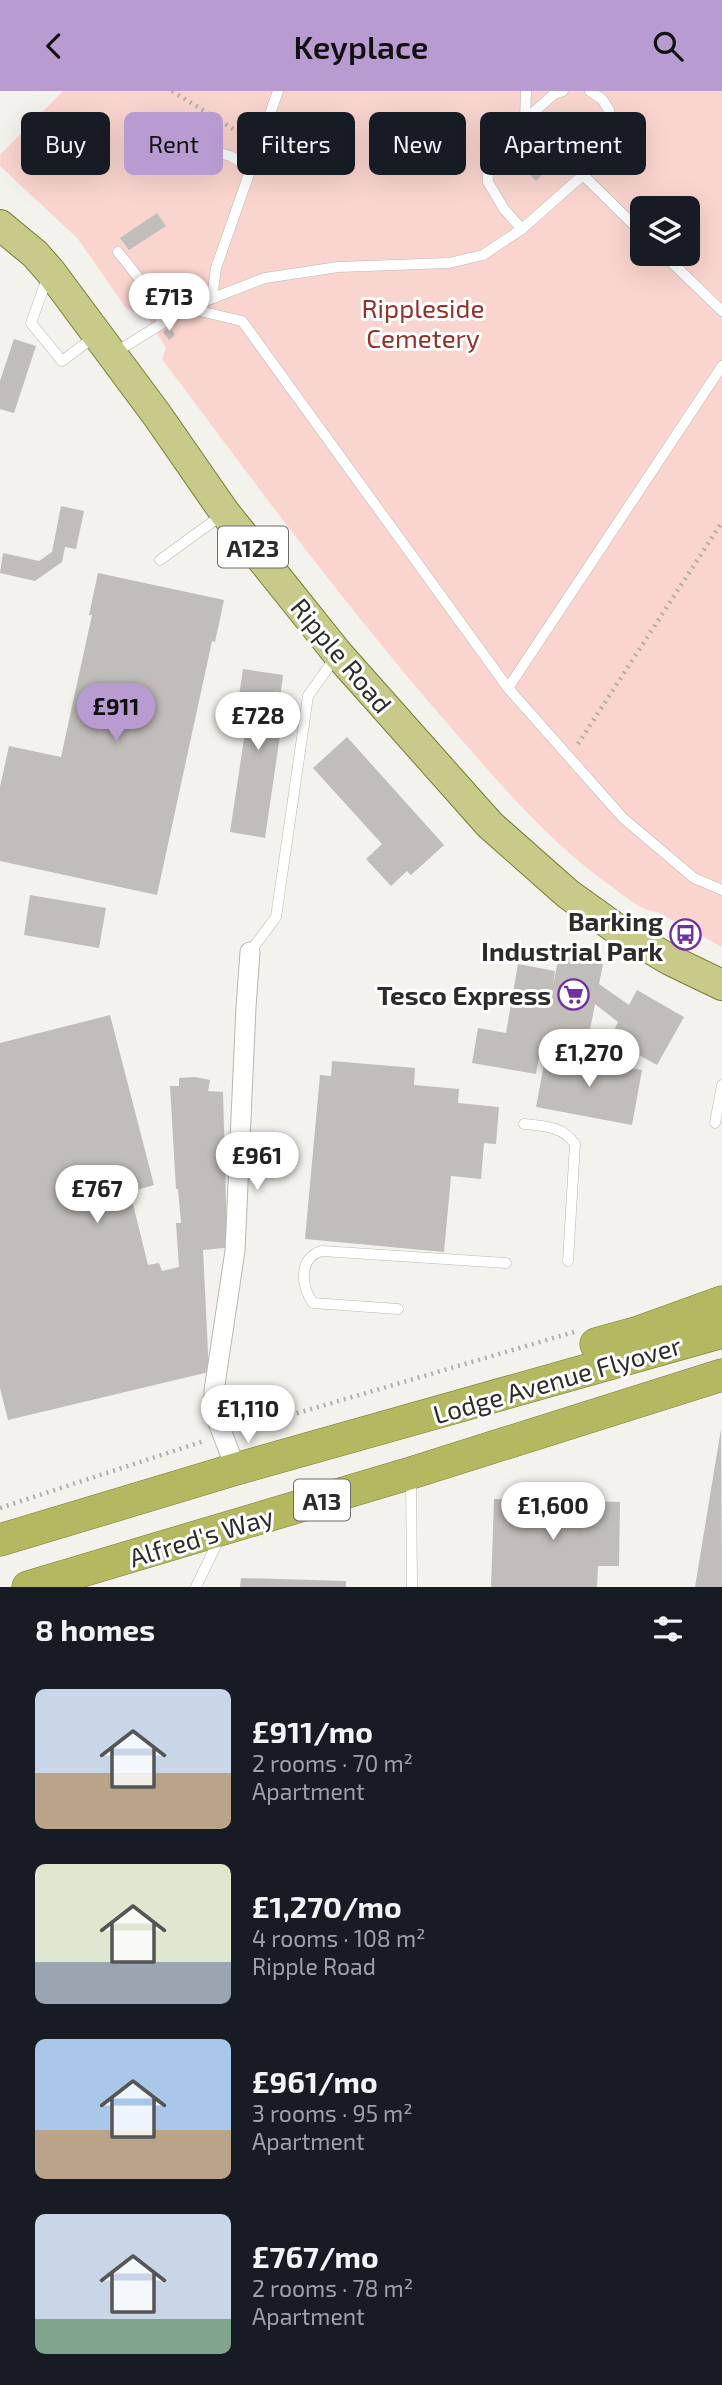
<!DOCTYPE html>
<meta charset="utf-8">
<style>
:root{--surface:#171b24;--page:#20242c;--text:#f1f3f6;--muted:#9ea1a6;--accent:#b79bd1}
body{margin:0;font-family:"Exo 2",sans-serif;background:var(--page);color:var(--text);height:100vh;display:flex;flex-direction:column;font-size:26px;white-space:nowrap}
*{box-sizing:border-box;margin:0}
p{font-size:23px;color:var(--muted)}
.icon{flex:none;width:38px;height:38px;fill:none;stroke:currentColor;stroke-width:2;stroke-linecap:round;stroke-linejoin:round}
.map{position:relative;height:1496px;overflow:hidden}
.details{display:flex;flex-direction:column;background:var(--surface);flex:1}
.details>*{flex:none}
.top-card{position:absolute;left:21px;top:21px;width:681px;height:63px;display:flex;gap:14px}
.fabs{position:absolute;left:630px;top:105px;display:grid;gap:14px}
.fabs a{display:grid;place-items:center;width:70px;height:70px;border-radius:10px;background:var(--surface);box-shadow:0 7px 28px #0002;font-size:35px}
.price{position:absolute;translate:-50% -60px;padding:0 16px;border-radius:24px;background:#fff;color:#222;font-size:23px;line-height:46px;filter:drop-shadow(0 2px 4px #0008)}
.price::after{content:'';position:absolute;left:50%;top:42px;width:21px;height:16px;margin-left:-10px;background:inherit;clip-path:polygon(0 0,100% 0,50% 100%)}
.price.on{background:var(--accent);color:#111}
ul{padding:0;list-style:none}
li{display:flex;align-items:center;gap:21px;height:175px;padding:0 35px}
li span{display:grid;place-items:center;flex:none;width:196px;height:140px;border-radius:10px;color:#555}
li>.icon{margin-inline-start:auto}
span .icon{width:84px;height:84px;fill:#fffc;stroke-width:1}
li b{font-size:30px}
h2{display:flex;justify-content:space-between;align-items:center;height:84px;padding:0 35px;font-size:30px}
.pill{padding:0 24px;border-radius:10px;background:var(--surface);box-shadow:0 7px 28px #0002;font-size:24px;line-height:63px}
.pill.on{background:var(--accent);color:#111}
header{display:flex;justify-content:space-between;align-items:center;height:91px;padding:0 35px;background:var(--accent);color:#111;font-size:32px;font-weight:600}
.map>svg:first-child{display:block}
.green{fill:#fad5cf;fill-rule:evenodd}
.building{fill:#c1bdba}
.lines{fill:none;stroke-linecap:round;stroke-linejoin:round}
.service-casing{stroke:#b8b6b2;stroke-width:11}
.minor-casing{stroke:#b8b6b2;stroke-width:21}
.primary-casing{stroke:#797c34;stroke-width:32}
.trunk-casing{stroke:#797c34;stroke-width:33}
.path{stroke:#b1afab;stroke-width:4.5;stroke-dasharray:2 5;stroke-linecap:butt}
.service{stroke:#fff;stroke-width:10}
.minor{stroke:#fff;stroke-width:19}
.primary{stroke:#c7ca88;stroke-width:30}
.trunk{stroke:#b4b860;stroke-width:32}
.labels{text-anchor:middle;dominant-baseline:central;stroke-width:6;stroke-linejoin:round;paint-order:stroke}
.shield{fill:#fff;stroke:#6c6b6a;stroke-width:2}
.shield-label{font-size:24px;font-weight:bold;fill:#2d2c2a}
.park-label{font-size:26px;fill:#943128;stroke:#fff}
.street-label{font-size:26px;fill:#2d2c2a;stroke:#fff}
.poi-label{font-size:26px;font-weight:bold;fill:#2d2c2a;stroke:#fff;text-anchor:end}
</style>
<header><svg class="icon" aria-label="back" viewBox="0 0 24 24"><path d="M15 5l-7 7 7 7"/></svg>Keyplace<svg class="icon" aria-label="search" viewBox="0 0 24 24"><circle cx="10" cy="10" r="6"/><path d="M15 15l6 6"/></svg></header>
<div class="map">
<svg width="722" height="1496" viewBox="0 0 722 1496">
<rect width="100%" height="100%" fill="#f4f2ed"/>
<path class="green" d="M63,0h659v856l-65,-35c-18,-2 -31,-15 -46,-26 -61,-43 -109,-100 -158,-156 -103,-118 -197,-245 -291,-371l4,-11 -23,-38 -9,2 -8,-4 -48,-69 -78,-73v-11zM642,117h46v46h-46z"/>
<g class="building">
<polygon points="563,32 576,46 565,57 574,65 563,76 556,69 536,90 520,73 525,69 515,59 533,42 541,49"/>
<polygon points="157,122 166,135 129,159 120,147"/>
<polygon points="170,236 175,244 169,249 163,241"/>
<polygon points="14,248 36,255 14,322 0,318 0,290"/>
<polygon points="61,415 84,420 76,458 65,456 62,471 35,490 0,482 3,462 39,470 52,461"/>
<polygon points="98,482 224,509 215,551 212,550 157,804 0,770 0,696 9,655 61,666 92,524 89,524"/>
<polygon points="243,578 283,584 278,624 283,624 265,747 230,741 248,621 237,619"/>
<polygon points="347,646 444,754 411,784 407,780 391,795 366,768 382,753 313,677"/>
<polygon points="30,804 106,817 99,857 24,844"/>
<polygon points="559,864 603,873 599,893 629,914 637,899 684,926 657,974 610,948 618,931 595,913 587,954 543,946 536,983 472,972 478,937 506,942 518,873 555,880 553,895"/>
<polygon points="110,924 154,1094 130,1101 148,1174 159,1172 162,1180 179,1176 176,1132 181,1132 178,1098 176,1098 170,995 179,995 179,987 195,986 210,989 208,1000 223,1001 227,1144 225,1145 225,1157 203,1159 209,1281 8,1329 0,1297 0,952"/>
<polygon points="554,962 642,979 632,1034 536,1016 545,968 552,969"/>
<polygon points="332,970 415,977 414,994 459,998 458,1012 499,1016 496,1053 484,1052 481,1088 451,1085 444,1161 305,1148 320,984 331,985"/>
<polygon points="721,1338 722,1496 695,1496"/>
<polygon points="494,1408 620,1411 619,1475 598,1475 597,1496 491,1496"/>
<polygon points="241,1487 346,1490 346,1496 240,1496"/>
</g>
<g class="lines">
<defs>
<g id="service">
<polyline points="525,28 526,0"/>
<polyline points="160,75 174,49 230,65 251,76"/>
<polyline points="583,84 642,142"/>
<polyline points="522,138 504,118 488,91 487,73 509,43 554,3 563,0"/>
<polyline points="118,161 149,200 163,232"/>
<polyline points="663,163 722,220"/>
<polyline points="48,185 31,232 62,270 94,246"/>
<polyline points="212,207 216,177 278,0"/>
<polyline points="187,217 242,230 508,597 623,727 694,787 722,799"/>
<polyline points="116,261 187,217 265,187 338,176 449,172 483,164 522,138 583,84 602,56 611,37 609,19 602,8 590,0"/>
<polyline points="160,469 222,424"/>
<polyline points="508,597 722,275"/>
<polyline points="250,861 276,826 308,605 335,567"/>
<polyline points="715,1032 722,994"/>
<path d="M524,1033c19,2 39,2 51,20l-7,117"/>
<path d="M398,1218l-85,-6c-12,-16 -15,-46 9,-52l184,12"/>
<polyline points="411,1386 412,1496"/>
<polyline points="196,1496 219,1448"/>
</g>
<polyline id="minor" points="236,1378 214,1321 214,1300 235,1160 246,916 250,861"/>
<polyline id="primary" points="0,134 35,163 50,180 157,324 225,422 338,563 490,734 568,803 614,836 670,869 722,894"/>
<g id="trunk">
<polyline points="596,1253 636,1242 722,1211"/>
<polyline points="0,1449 236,1378 722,1241"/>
<polyline points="28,1496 411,1382 722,1284"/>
</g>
</defs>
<use href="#service" class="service-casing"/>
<use href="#minor" class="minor-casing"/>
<use href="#primary" class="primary-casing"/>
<use href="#trunk" class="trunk-casing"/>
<g class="path">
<polyline points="172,0 246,46"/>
<polyline points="578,653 722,431"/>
<polyline points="243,1338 574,1241"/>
<polyline points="0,1417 204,1350"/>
</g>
<use href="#service" class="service"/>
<use href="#minor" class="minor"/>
<use href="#primary" class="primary"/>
<use href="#trunk" class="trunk"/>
</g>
<defs>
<symbol id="bus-ring" viewBox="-11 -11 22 22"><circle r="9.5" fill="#fff" stroke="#712fa4" stroke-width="1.5"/><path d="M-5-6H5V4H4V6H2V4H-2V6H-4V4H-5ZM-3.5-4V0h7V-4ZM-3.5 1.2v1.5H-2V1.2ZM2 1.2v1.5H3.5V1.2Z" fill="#712fa4"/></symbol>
<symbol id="supermarket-ring" viewBox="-11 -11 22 22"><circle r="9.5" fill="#fff" stroke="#712fa4" stroke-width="1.5"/><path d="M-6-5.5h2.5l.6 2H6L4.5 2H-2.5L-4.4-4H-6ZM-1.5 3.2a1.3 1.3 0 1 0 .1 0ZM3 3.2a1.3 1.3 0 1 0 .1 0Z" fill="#712fa4"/></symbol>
</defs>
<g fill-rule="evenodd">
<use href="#bus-ring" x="668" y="826" width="35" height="35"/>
<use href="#supermarket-ring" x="556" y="886" width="35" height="35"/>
</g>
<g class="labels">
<g class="shield">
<rect x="218" y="435.5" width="70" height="41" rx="5"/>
<rect x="294" y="1388.5" width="56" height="41" rx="5"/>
</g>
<g class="shield-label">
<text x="253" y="456">A123</text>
<text x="322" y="1409">A13</text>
</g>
<g class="park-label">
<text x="423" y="216">Rippleside<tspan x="423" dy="30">Cemetery</tspan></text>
</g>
<g class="street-label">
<text transform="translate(342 564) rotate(50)">Ripple Road</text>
<text transform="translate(557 1288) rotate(-16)">Lodge Avenue Flyover</text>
<text transform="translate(201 1445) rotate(-17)">Alfred's Way</text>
</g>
<g class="poi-label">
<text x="663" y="829">Barking<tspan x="663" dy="30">Industrial Park</tspan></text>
<text x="551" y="903">Tesco Express</text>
</g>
</g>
</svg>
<div class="fabs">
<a><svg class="icon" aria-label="layers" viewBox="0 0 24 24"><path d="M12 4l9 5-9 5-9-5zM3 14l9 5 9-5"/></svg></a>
</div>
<b class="price" style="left:169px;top:242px">£713</b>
<b class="price on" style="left:116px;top:652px">£911</b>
<b class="price" style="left:258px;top:661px">£728</b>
<b class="price" style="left:589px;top:998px">£1,270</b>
<b class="price" style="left:257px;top:1101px">£961</b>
<b class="price" style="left:97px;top:1134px">£767</b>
<b class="price" style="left:248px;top:1354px">£1,110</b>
<b class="price" style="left:553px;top:1451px">£1,600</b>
<div class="top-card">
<a class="pill">Buy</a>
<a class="pill on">Rent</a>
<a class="pill">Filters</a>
<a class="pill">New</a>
<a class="pill">Apartment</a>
</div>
</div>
<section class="details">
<h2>8 homes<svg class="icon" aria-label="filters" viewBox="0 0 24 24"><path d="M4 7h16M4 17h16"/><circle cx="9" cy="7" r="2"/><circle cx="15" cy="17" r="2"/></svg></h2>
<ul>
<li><span style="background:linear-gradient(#c9d6e8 60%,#b9a48a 0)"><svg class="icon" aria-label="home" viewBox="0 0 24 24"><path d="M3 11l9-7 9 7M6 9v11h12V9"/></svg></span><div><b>£911/mo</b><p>2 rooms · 70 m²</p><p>Apartment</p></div></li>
<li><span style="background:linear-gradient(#dfe7d0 70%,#9aa5b1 0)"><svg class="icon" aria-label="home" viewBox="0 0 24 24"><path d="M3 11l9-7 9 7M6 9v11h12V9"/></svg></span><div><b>£1,270/mo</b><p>4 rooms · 108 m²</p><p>Ripple Road</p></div></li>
<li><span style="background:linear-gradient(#a9c7e8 65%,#b9a48a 0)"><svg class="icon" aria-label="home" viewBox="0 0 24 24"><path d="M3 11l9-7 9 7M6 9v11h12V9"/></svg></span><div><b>£961/mo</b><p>3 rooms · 95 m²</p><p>Apartment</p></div></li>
<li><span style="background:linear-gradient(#c9d6e8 75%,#7fa58c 0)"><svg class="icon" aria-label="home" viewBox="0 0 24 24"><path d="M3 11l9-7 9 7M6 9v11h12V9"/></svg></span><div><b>£767/mo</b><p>2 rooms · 78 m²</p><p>Apartment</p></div></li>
</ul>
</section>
